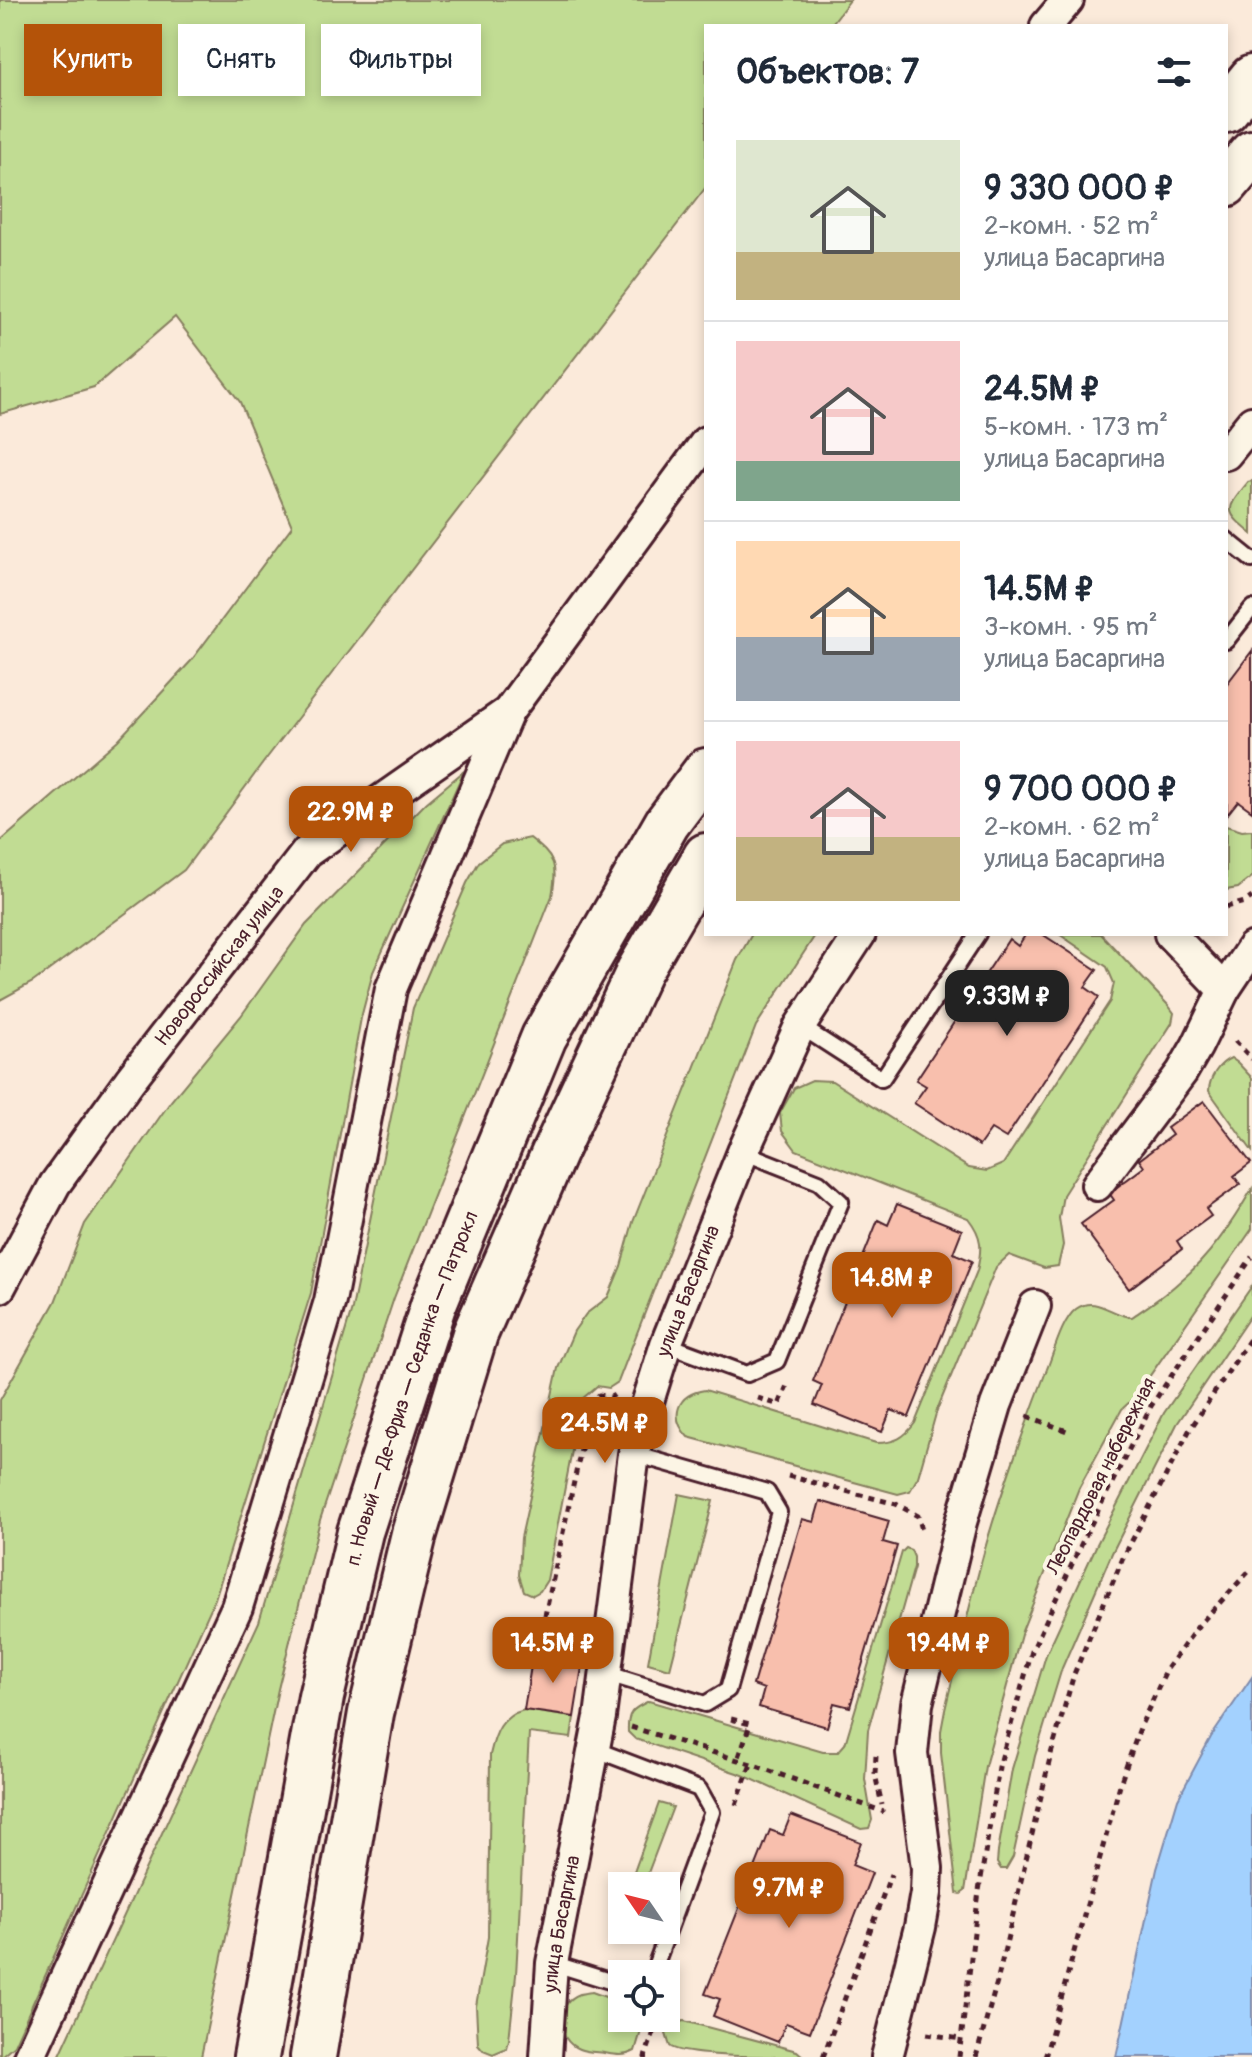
<!DOCTYPE html>
<html lang="ru">
<meta charset="utf-8">
<style>
:root{--surface:#fff;--page:#f2f2f3;--text:#1f2937;--muted:#747a83;--line:#e0e1e3;--accent:#b45309}
body{margin:0;font-family:Pangolin,sans-serif;background:var(--page);color:var(--text);height:100vh;display:flex;flex-direction:column;font-size:30px;white-space:nowrap}
*{box-sizing:border-box;margin:0}
p{font-size:26px;color:var(--muted)}
.icon{flex:none;width:44px;height:44px;fill:none;stroke:currentColor;stroke-width:2;stroke-linecap:round;stroke-linejoin:round}
.map{position:relative;flex:1;overflow:hidden}
.sheet{position:absolute;left:704px;top:24px;width:524px;height:912px;display:flex;flex-direction:column;background:var(--surface);border-radius:0px;box-shadow:0 4px 12px #0003}
.sheet>*{flex:none}
.top-card{position:absolute;left:24px;top:24px;width:560px;height:72px;display:flex;gap:16px}
.needle{width:52px;rotate:305deg}
.buttons{position:absolute;left:608px;top:1872px;display:grid;gap:16px}
.buttons a{display:grid;place-items:center;width:72px;height:72px;border-radius:0px;background:var(--surface);box-shadow:0 4px 12px #0003;font-size:40px}
.price{position:absolute;translate:-50% -68px;padding:0 18px;border-radius:16px;background:var(--accent);color:#fff;font-size:26px;line-height:52px;filter:drop-shadow(0 2px 4px #0008)}
.price::after{content:'';position:absolute;left:50%;top:48px;width:24px;height:18px;margin-left:-12px;background:inherit;clip-path:polygon(0 0,100% 0,50% 100%)}
.price.current{background:#222;color:#fff}
ul{padding:0;list-style:none}
li{display:flex;align-items:center;gap:24px;height:200px;padding:0 32px}
li+li{border-top:2px solid var(--line)}
li span{display:grid;place-items:center;flex:none;width:224px;height:160px;border-radius:0px;color:#555}
li>.icon{margin-inline-start:auto}
span .icon{width:96px;height:96px;fill:#fffc;stroke-width:1}
li b{font-size:34px}
h2{display:flex;justify-content:space-between;align-items:center;height:96px;padding:0 32px;font-size:34px}
.pill{padding:0 28px;border-radius:0px;background:var(--surface);box-shadow:0 4px 12px #0003;font-size:28px;line-height:72px}
.pill.current{background:var(--accent);color:#fff}
.map>svg:first-child{display:block}
.green{fill:#c1dc93;stroke:#867e5f;stroke-width:2}
.water{fill:#a3d1fe;stroke:#7f8aaa;stroke-width:2}
.building{fill:#f8bfad;stroke:#4a1f2b;stroke-width:2}
.lines{fill:none;stroke-linecap:round;stroke-linejoin:round}
.service-casing{stroke:#4a1f2b;stroke-width:20}
.minor-casing{stroke:#4a1f2b;stroke-width:36}
.trunk-casing{stroke:#4a1f2b;stroke-width:50}
.path{stroke:#4a1f2b;stroke-width:5;stroke-dasharray:6 6;stroke-linecap:butt}
.service{stroke:#fcf5e5;stroke-width:14}
.minor{stroke:#fcf5e5;stroke-width:30}
.trunk{stroke:#fcf5e5;stroke-width:44}
.labels{text-anchor:middle;dominant-baseline:central;stroke-width:8;stroke-linejoin:round;paint-order:stroke}
.street-label{font-size:20px;fill:#4a1f2b;stroke:#fcf5e5}
</style>
<div class="map">
<svg width="1252" height="2057" viewBox="0 0 1252 2057">
<rect width="100%" height="100%" fill="#fbeada"/>
<filter id="ink" filterUnits="userSpaceOnUse"><feTurbulence type="fractalNoise" baseFrequency=".0125" numOctaves="2"/><feDisplacementMap in="SourceGraphic" scale="16" xChannelSelector="R" yChannelSelector="G"/><feConvolveMatrix kernelMatrix="1 2 1 2 8 2 1 2 1" color-interpolation-filters="sRGB"/></filter>
<g filter="url(#ink)">
<g class="green">
<polygon points="0,0 850,0 830,26 706,26 706,187 266,759 184,870 33,982 0,1000 0,842 118,740 191,661 292,526 240,402 175,317 94,387 0,414"/>
<path d="M1252,481v53c-29,-24 -26,-24 -4,-52z"/>
<polygon points="464,771 373,972 361,1018 311,1293 215,1599 14,2045 0,2057 0,1400 55,1302 85,1224 171,1101 241,1016 306,925 426,803"/>
<polygon points="1226,826 1242,831 1252,830 1252,877 1238,888 1226,890"/>
<path d="M530,838c25,20 28,26 22,58l-158,402 -74,222 -42,169 -77,368h-142l200,-435 93,-313 61,-301 54,-125 12,-21 23,-18z"/>
<polygon points="752,934 816,934 756,1026 618,1382 609,1388 597,1386 582,1399 547,1580 540,1591 533,1595 524,1591 519,1575 521,1538 558,1368 574,1331 586,1314 608,1297 621,1266 633,1222 737,960"/>
<path d="M1059,934h42l67,71 6,8 -2,10 -109,172 -4,23 4,27 -5,21 -14,2 -35,-13 -13,12 -59,143 -19,67 -8,14 -12,3 -210,-57c-19,-20 -11,-43 17,-47l171,53c19,0 28,-5 39,-20l62,-152c5,-23 6,-34 -9,-53l-172,-68 -14,-19 -2,-18 14,-25 18,-8 20,1 137,87 18,3 16,-7 107,-163 4,-18 -7,-16z"/>
<path d="M1231,1058l7,5 14,15v73l-43,-60c0,-13 10,-28 22,-33z"/>
<path d="M1252,1189v40l-117,168 -13,12 -43,79 -57,143 -37,135 -19,119 -1,6 -4,3 -4,-1 -16,-140v-22l4,-21c15,-62 28,-124 47,-185 16,-52 35,-104 55,-156 7,-17 15,-49 29,-60 20,-15 37,8 56,8 16,-11 32,-21 46,-34 31,-25 54,-60 74,-94z"/>
<polygon points="1252,1286 1252,1313 1177,1424 1112,1553 1062,1668 1035,1756 1013,1857 1006,1869 1001,1869 997,1863 998,1852 1012,1769 1046,1655 1097,1544 1164,1413"/>
<polygon points="679,1494 713,1501 670,1669 648,1663"/>
<path d="M906,1548l5,2 3,7v10l-46,163 -3,49 7,41 -3,8 -8,1 -118,-54 -108,-36 -7,-7c-1,-20 4,-23 21,-31l174,51h15l7,-8 57,-192z"/>
<path d="M524,1710l50,7 -3,21 -42,-5 -13,242 -7,65 -2,8 -14,6 -10,-4 -5,-6 -2,-38 12,-69 2,-182c5,-22 11,-39 34,-45z"/>
<polygon points="659,1803 673,1807 643,1886 629,1886"/>
<path d="M592,1992l30,11v15h23l-10,33c-12,6 -19,4 -31,2 -8,-1 -18,-1 -25,-4 -24,-10 -24,-46 1,-55 0,0 11,-2 12,-2z"/>
<path d="M684,2021l113,30 7,6c-22,0 -122,0 -134,-11 -1,-2 -3,-10 -4,-12l6,-10z"/>
</g>
<polygon class="water" points="1252,1677 1252,2057 1116,2057 1157,1869 1178,1799 1211,1737"/>
<g class="building">
<polygon points="1252,651 1252,811 1238,801 1227,815 1226,685"/>
<polygon points="1026,934 1042,934 1097,970 1085,987 1099,997 1006,1138 991,1129 979,1146 914,1103 926,1086 916,1080 1009,939 1018,946"/>
<polygon points="1204,1101 1251,1163 1234,1176 1240,1184 1206,1209 1211,1216 1177,1241 1182,1249 1129,1289 1081,1224 1114,1200 1109,1193 1144,1167 1139,1160 1172,1135 1167,1128"/>
<polygon points="897,1204 962,1230 953,1253 972,1261 909,1417 891,1410 882,1432 814,1405 822,1385 813,1381 878,1220 888,1225"/>
<polygon points="820,1501 889,1521 883,1542 897,1546 850,1707 834,1703 827,1727 759,1707 764,1689 753,1685 802,1519 814,1522"/>
<polygon points="533,1653 583,1661 574,1717 524,1710"/>
<polygon points="791,1815 861,1842 852,1865 872,1873 810,2032 786,2023 778,2042 713,2016 720,1999 705,1994 770,1830 783,1835"/>
</g>
<g class="lines">
<defs>
<g id="service">
<polyline points="1226,539 1252,560"/>
<polyline points="1226,641 1252,608"/>
<polyline points="800,1026 882,1079 978,934"/>
<polyline points="666,1344 747,1374 777,1361 841,1202 819,1182 743,1152"/>
<polyline points="605,1673 705,1704 728,1690 779,1512 767,1492 634,1454"/>
<polyline points="594,1749 699,1789 712,1812 653,1972 651,1974"/>
<polyline points="552,1963 622,1985"/>
</g>
<g id="minor">
<polyline points="1046,26 1068,0"/>
<polyline points="1226,454 1252,422"/>
<polyline points="1170,934 1224,990"/>
<polyline points="1097,1185 1182,1072 1197,1046 1224,990 1252,948"/>
<path id="s1" d="M0,1287l55,-103 75,-104 177,-228 201,-140 198,-270"/>
<polyline points="29,2057 237,1607 330,1301 391,989 508,712"/>
<path id="s2" d="M546,2057l6,-94 48,-246 34,-263 4,-21 28,-89 77,-192 57,-126 60,-92"/>
<polyline points="887,2057 920,1927 926,1893 927,1868 912,1753 917,1704 961,1522 996,1405 1035,1306"/>
</g>
<g id="trunk">
<polyline points="1226,110 1252,78"/>
<polyline points="1226,184 1252,153"/>
<path id="s3" d="M256,2057l65,-360 39,-165 73,-226 111,-269 123,-214 39,-52"/>
<polyline points="313,2057 371,1713 414,1534 475,1334 554,1153 639,971 706,856"/>
</g>
</defs>
<use href="#service" class="service-casing"/>
<use href="#minor" class="minor-casing"/>
<use href="#trunk" class="trunk-casing"/>
<g class="path">
<polyline points="1226,907 1245,902 1252,897"/>
<polyline points="1235,1041 1252,1059"/>
<polyline points="758,1398 779,1405 788,1383"/>
<polyline points="1027,1416 1067,1431"/>
<polyline points="788,1476 896,1504 918,1516 923,1533"/>
<polyline points="577,1655 538,1648 591,1403 599,1395 611,1397 614,1395"/>
<polyline points="731,1719 750,1724 738,1760"/>
<polyline points="631,1727 751,1764 884,1812"/>
<polyline points="876,1756 875,1774 882,1805"/>
<polyline points="736,1805 751,1764"/>
<polyline points="927,2034 961,2039"/>
<polyline points="648,2057 645,2057 659,2018"/>
<polyline points="823,2057 891,1874"/>
<polyline points="959,2057 979,1891 999,1767 1032,1651 1084,1538 1151,1406 1252,1257"/>
<polyline points="976,2057 997,1982 1051,1754 1074,1674 1123,1558 1189,1431 1252,1336"/>
<polyline points="1045,2057 1121,1781 1141,1725 1167,1669 1198,1626 1252,1568"/>
</g>
<use href="#service" class="service"/>
<use href="#minor" class="minor"/>
<use href="#trunk" class="trunk"/>
</g>
</g>
<g class="labels">
<g class="street-label">
<text stroke="none"><textPath href="#s1" startOffset="390">Новороссийская улица</textPath></text>
<text stroke="none"><textPath href="#s2" startOffset="782">улица Басаргина</textPath></text>
<text stroke="none"><textPath href="#s3" startOffset="688">п. Новый — Де-Фриз — Седанка — Патрокл</textPath></text>
<text transform="translate(1101 1476) rotate(-63)">Леопардовая набережная</text>
<text stroke="none"><textPath href="#s2" startOffset="134">улица Басаргина</textPath></text>
</g>
</g>
</svg>
<div class="buttons">
<a><svg class="needle" viewBox="-14 -14 28 28"><path d="M0-13l5 13h-10z" fill="#e53935"/><path d="M0 13l5-13h-10z" fill="#747a83"/></svg></a>
<a><svg class="icon" aria-label="locate" viewBox="0 0 24 24"><circle cx="12" cy="12" r="6"/><path d="M12 2v4M12 18v4M2 12h4M18 12h4"/></svg></a>
</div>
<b class="price" style="left:351px;top:854px">22.9M ₽</b>
<b class="price current" style="left:1007px;top:1038px">9.33M ₽</b>
<b class="price" style="left:892px;top:1320px">14.8M ₽</b>
<b class="price" style="left:605px;top:1465px">24.5M ₽</b>
<b class="price" style="left:553px;top:1685px">14.5M ₽</b>
<b class="price" style="left:949px;top:1685px">19.4M ₽</b>
<b class="price" style="left:789px;top:1930px">9.7M ₽</b>
<div class="top-card">
<a class="pill current">Купить</a>
<a class="pill">Снять</a>
<a class="pill">Фильтры</a>
</div>
<section class="sheet">
<h2>Объектов: 7<svg class="icon" aria-label="filters" viewBox="0 0 24 24"><path d="M4 7h16M4 17h16"/><circle cx="9" cy="7" r="2"/><circle cx="15" cy="17" r="2"/></svg></h2>
<ul>
<li><span style="background:linear-gradient(#dfe7d0 70%,#c2b280 0)"><svg class="icon" aria-label="home" viewBox="0 0 24 24"><path d="M3 11l9-7 9 7M6 9v11h12V9"/></svg></span><div><b>9 330 000 ₽</b><p>2-комн. · 52 m²</p><p>улица Басаргина</p></div></li>
<li><span style="background:linear-gradient(#f6c9c9 75%,#7fa58c 0)"><svg class="icon" aria-label="home" viewBox="0 0 24 24"><path d="M3 11l9-7 9 7M6 9v11h12V9"/></svg></span><div><b>24.5M ₽</b><p>5-комн. · 173 m²</p><p>улица Басаргина</p></div></li>
<li><span style="background:linear-gradient(#ffd9b3 60%,#9aa5b1 0)"><svg class="icon" aria-label="home" viewBox="0 0 24 24"><path d="M3 11l9-7 9 7M6 9v11h12V9"/></svg></span><div><b>14.5M ₽</b><p>3-комн. · 95 m²</p><p>улица Басаргина</p></div></li>
<li><span style="background:linear-gradient(#f6c9c9 60%,#c2b280 0)"><svg class="icon" aria-label="home" viewBox="0 0 24 24"><path d="M3 11l9-7 9 7M6 9v11h12V9"/></svg></span><div><b>9 700 000 ₽</b><p>2-комн. · 62 m²</p><p>улица Басаргина</p></div></li>
</ul>
</section>
</div>
